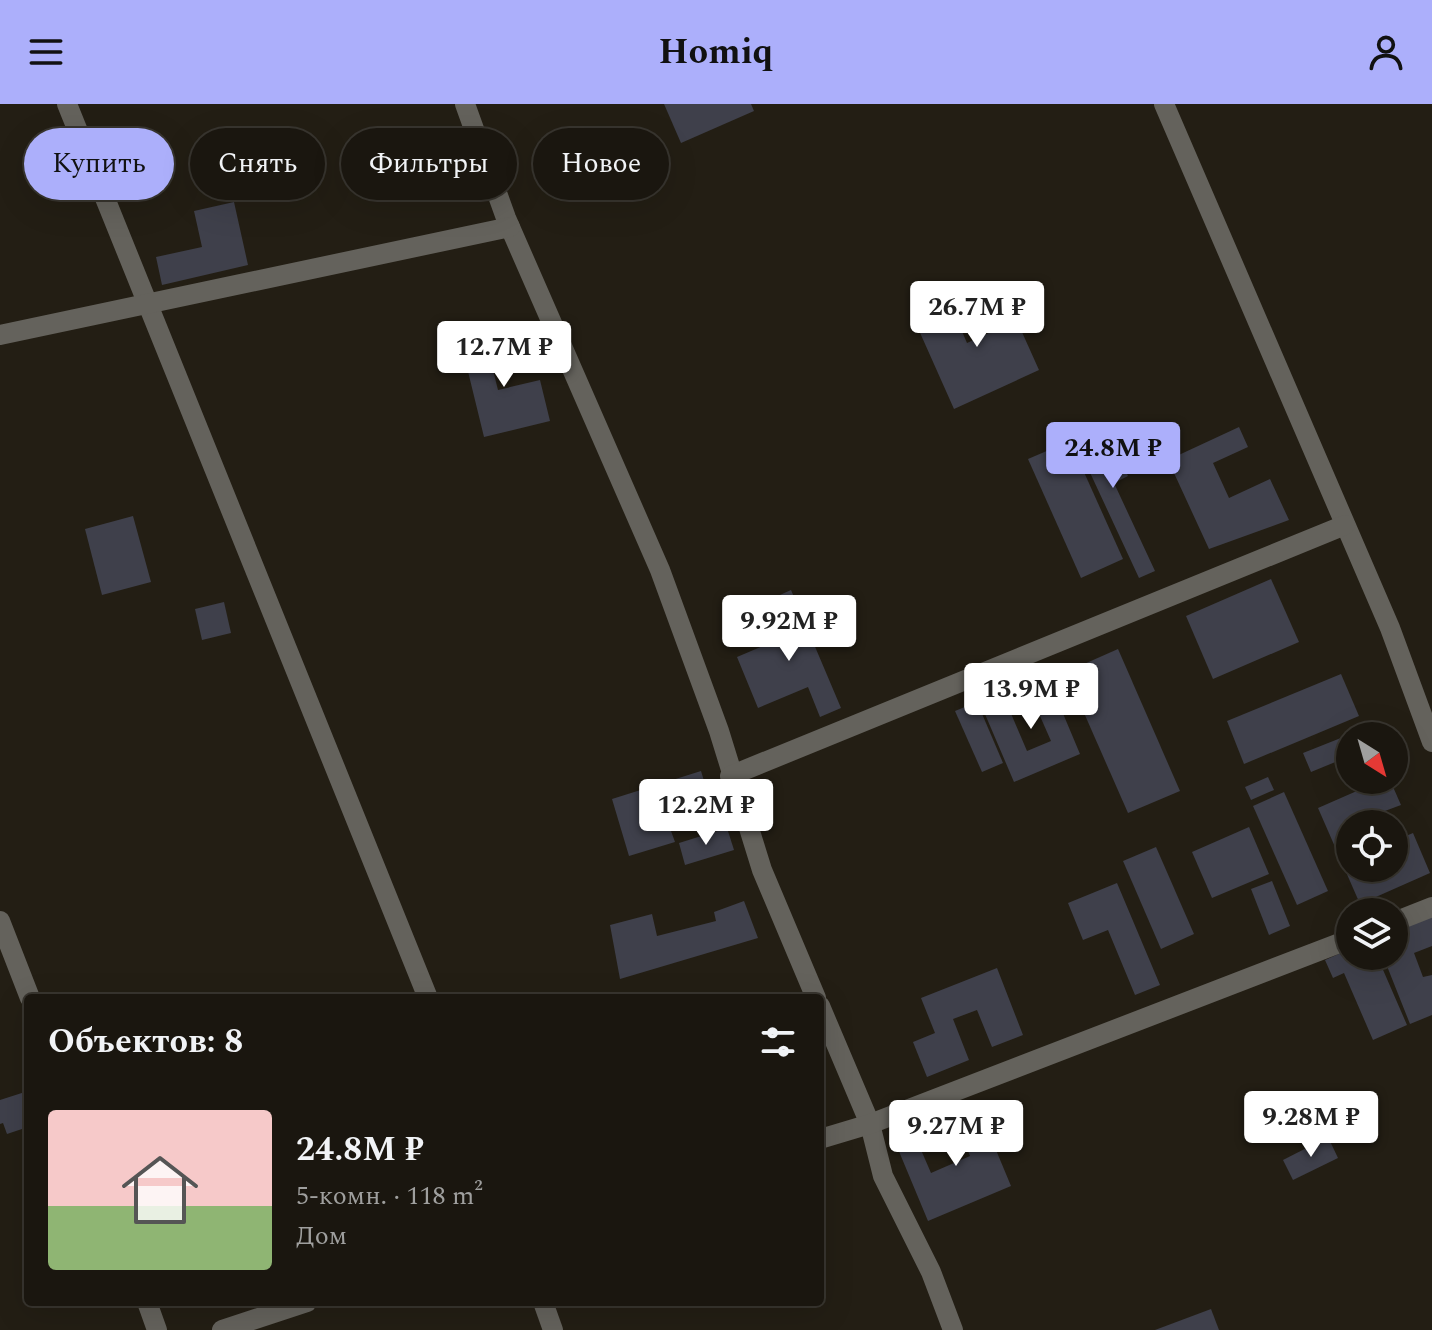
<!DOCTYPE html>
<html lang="ru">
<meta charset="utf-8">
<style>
:root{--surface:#1a160f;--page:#231f18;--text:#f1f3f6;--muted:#9f9f9e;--line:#38352f;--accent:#acaffb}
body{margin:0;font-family:Spectral,serif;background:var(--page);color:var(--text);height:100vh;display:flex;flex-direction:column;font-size:30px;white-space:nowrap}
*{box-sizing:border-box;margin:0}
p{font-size:26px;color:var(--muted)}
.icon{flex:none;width:44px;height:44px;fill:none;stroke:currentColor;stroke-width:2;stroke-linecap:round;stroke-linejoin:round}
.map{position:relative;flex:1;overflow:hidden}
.panel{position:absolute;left:24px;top:890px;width:800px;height:312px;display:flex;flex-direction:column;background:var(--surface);border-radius:8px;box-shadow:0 8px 32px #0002,0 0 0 2px var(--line)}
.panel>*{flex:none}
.hud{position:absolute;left:24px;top:24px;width:800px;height:72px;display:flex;gap:16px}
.needle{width:52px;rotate:143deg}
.fabs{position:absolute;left:1336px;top:618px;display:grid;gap:16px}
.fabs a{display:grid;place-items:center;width:72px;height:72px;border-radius:50%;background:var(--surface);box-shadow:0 8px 32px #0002,0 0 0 2px var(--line);font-size:40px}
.price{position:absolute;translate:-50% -68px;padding:0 18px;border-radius:8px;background:#fff;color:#222;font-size:26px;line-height:52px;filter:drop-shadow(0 2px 4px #0008)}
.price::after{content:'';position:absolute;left:50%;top:48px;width:24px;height:18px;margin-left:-12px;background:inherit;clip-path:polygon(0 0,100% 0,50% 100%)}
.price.on{background:var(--accent);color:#111}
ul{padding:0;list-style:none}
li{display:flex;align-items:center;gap:24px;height:200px;padding:0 24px}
li span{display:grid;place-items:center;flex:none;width:224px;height:160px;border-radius:8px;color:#555}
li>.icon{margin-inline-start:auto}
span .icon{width:96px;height:96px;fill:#fffc;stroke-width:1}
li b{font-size:34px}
h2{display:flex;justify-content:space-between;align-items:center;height:96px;padding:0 24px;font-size:34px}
.pill{padding:0 28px;border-radius:36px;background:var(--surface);box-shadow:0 8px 32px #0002,0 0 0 2px var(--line);font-size:28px;line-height:72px}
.pill.on{background:var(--accent);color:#111}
header{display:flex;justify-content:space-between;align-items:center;height:104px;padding:0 24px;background:var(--accent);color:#111;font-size:36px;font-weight:700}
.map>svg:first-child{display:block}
.building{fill:#3f404b}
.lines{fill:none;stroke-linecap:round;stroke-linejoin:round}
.minor{stroke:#64625c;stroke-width:20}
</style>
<header><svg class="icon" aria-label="menu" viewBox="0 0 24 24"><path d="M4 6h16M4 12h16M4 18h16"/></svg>Homiq<svg class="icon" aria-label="person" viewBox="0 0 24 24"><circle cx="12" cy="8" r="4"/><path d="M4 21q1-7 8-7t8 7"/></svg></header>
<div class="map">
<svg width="1432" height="1226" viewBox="0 0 1432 1226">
<rect width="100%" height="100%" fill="#231e14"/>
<g class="building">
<polygon points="664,0 751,0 754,7 681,39"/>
<polygon points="443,26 459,63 428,77 415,49 384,62 376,44 411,29 415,38"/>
<polygon points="234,98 248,161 162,181 156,153 202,143 194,107"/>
<polygon points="999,177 1039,266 954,305 913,213 949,197 967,239 995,226 978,187"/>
<polygon points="526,232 531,253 492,262 498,286 540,276 550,317 484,333 463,247"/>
<polygon points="1103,318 1128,372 1114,379 1155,467 1139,474 1073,332"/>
<polygon points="1239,323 1248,343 1213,359 1229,394 1270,375 1289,416 1209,445 1168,356"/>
<polygon points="1070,337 1123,455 1081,474 1028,355"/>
<polygon points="133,412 151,478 102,491 85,425"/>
<polygon points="1271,475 1299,538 1213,575 1186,512"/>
<polygon points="791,486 841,604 820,613 808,583 758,604 737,553 786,532 771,495"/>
<polygon points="224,498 231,529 202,536 195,505"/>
<polygon points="1118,545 1180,687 1128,709 1066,568"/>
<polygon points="1046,569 1080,650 1014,678 979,596 1001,586 1027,647 1051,637 1025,578"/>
<polygon points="1341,570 1359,612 1244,660 1227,617"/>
<polygon points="977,598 1003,659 982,668 955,607"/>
<polygon points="1371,622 1376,632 1350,632 1350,652 1311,668 1303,649"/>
<polygon points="701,667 709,693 678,703 683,718 671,727 675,738 629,752 612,695"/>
<polygon points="1268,673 1274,686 1251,696 1245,683"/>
<polygon points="1382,676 1390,676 1401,701 1350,720 1350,764 1394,764 1394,737 1413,729 1430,769 1360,800 1318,704"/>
<polygon points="1284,688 1328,787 1297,801 1253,702"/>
<polygon points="1249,723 1269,770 1212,794 1192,748"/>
<polygon points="727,724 734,746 685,761 679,739"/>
<polygon points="1156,743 1194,830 1161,845 1123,757"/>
<polygon points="1272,777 1290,822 1269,831 1251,785"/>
<polygon points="1117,779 1160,881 1135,891 1108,826 1083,836 1068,799"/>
<polygon points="744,797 758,834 620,875 610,821 652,810 657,832 716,817 714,808"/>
<polygon points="1432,811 1432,842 1414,849 1423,873 1432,871 1432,911 1410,920 1383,852 1394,852 1394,826"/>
<polygon points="1350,845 1350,852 1377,852 1407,921 1373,936 1344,869 1333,874 1325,856"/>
<polygon points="997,864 1023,931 992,943 977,906 953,915 969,956 927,973 913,938 935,929 921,894"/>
<polygon points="28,987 28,1023 7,1030 3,1019 0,1020 0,996"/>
<polygon points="976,998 1011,1082 928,1117 893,1033 912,1025 931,1069 970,1052 952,1008"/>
<polygon points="1328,1033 1338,1054 1293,1076 1283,1056"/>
<polygon points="1211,1205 1219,1226 1155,1226"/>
</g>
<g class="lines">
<g class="minor">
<polyline points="67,0 428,894"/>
<polyline points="465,0 506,114 660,466 719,627 762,766 816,894"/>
<polyline points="1164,0 1390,524 1432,638"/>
<polyline points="0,231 510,123"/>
<polyline points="730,672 1345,421"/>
<polyline points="0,817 30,894"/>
<polyline points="1394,818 1432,803"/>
<polyline points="820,902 870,1020 883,1072 931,1168 953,1226"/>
<polyline points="820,1035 870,1020 1350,835"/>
<polyline points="147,1198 157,1226"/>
<polyline points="543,1198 553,1226"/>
<polyline points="222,1226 307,1198"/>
</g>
</g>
</svg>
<div class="fabs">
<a><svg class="needle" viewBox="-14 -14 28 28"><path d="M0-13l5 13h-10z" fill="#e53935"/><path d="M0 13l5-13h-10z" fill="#9f9f9e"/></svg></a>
<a><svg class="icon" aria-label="locate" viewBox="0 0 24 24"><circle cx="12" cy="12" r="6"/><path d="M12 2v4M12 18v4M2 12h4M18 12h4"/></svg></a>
<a><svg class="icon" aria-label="layers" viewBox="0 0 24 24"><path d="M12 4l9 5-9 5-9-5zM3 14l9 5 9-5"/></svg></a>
</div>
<b class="price" style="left:977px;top:245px">26.7M ₽</b>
<b class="price" style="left:504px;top:285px">12.7M ₽</b>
<b class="price on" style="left:1113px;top:386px">24.8M ₽</b>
<b class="price" style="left:789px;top:559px">9.92M ₽</b>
<b class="price" style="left:1031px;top:627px">13.9M ₽</b>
<b class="price" style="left:706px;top:743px">12.2M ₽</b>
<b class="price" style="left:1311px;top:1055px">9.28M ₽</b>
<b class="price" style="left:956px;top:1064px">9.27M ₽</b>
<div class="hud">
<a class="pill on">Купить</a>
<a class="pill">Снять</a>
<a class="pill">Фильтры</a>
<a class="pill">Новое</a>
</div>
<section class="panel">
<h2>Объектов: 8<svg class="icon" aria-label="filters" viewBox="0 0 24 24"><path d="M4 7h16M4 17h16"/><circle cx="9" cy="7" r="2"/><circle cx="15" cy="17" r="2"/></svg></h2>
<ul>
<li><span style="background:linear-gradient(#f6c9c9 60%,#8fb573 0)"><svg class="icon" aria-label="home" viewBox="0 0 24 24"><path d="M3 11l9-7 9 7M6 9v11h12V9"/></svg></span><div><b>24.8M ₽</b><p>5-комн. · 118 m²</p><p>Дом</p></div></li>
</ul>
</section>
</div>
